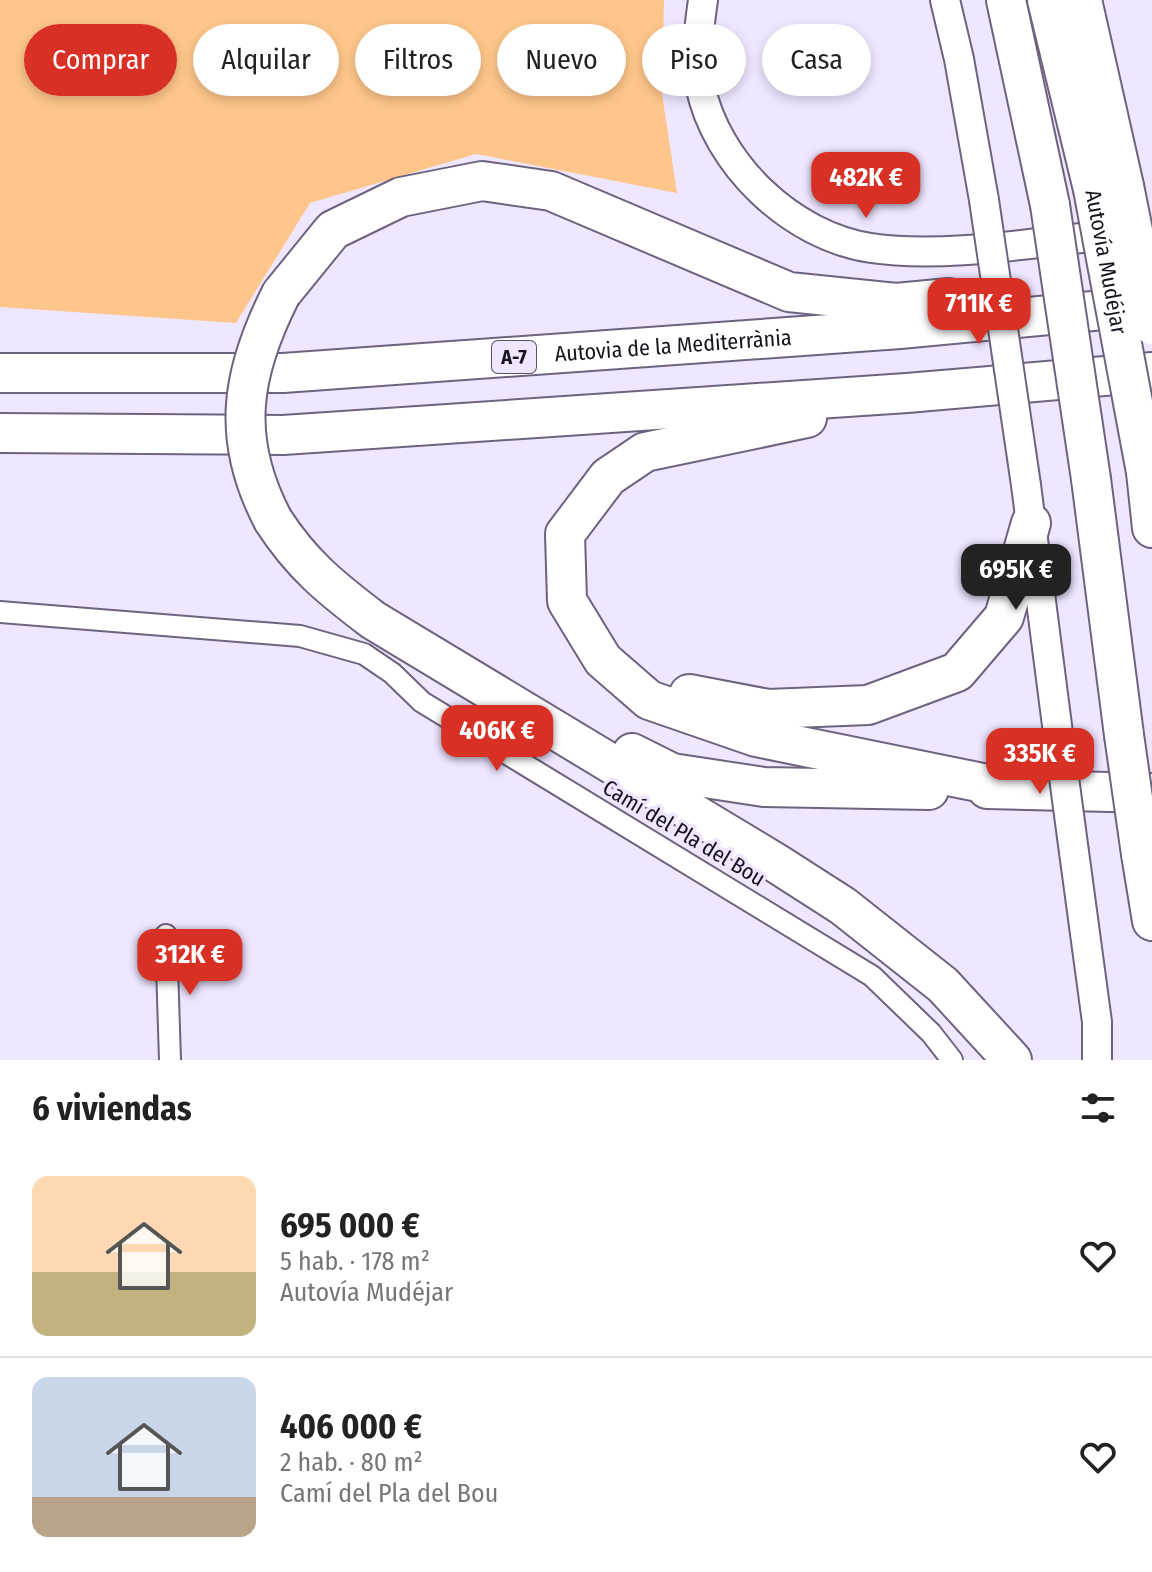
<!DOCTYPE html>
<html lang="es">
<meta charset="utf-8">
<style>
:root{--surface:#fff;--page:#f2f2f2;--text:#222;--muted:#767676;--line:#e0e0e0;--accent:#d93025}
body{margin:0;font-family:"Fira Sans Condensed",sans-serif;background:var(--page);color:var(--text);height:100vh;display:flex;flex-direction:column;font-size:30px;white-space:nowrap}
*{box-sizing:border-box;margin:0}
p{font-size:26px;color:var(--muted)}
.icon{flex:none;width:44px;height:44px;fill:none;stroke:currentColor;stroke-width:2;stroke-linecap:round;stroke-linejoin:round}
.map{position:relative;height:1060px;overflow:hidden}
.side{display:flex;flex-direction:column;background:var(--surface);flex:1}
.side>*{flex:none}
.hud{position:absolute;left:24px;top:24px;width:1104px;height:72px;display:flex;gap:16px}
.price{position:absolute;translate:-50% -68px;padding:0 18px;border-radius:16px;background:var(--accent);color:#fff;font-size:26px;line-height:52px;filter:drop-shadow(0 2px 4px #0008)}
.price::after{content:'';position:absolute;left:50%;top:48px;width:24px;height:18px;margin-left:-12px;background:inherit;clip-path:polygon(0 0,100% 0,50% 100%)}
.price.selected{background:#222;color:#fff}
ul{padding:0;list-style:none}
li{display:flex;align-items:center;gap:24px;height:200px;padding:0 32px}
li+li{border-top:2px solid var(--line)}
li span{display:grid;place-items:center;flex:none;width:224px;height:160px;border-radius:16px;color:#555}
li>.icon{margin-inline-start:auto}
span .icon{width:96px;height:96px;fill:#fffc;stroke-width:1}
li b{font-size:34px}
h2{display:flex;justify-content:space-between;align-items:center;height:96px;padding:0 32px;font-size:34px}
.chip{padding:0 28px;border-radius:36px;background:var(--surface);box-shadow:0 4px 12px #0003;font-size:28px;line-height:72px}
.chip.selected{background:var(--accent);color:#fff}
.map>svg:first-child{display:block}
.green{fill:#fec68a}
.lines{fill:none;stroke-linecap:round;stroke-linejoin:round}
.street-casing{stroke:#6e637e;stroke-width:24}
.secondary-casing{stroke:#6e637e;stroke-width:32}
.highway-casing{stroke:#6e637e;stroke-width:42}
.street{stroke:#fff;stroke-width:20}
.secondary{stroke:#fff;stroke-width:28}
.highway{stroke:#fff;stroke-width:38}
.secondary-bridge-casing{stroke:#6e637e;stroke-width:32;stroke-linecap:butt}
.highway-bridge-casing{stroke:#6e637e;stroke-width:42;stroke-linecap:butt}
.secondary-bridge{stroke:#fff;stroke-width:28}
.highway-bridge{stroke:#fff;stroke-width:38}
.labels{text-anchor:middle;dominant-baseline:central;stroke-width:7;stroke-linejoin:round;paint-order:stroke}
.shield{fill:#efe6ff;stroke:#585362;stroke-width:2}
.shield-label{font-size:20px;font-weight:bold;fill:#18141e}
.street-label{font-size:22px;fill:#18141e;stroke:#efe6ff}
</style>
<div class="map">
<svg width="1152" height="1060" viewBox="0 0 1152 1060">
<rect width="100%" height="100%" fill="#efe6ff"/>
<polygon class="green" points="0,0 664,0 662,94 677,193 476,154 310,203 236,323 0,307"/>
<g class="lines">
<defs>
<g id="street">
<polyline points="0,612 300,636 364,654 392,673 422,702 872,976 931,1033 952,1060"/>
<polyline points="166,935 170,1060"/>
</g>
<g id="secondary">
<path d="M703,0c-4,28 -8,56 -3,85 16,79 91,151 171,163 75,11 172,-7 248,-14"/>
<polyline points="945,0 959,59 984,200"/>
<polyline points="1026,485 1058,733"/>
<polyline points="1074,852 1097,1022 1097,1060"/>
</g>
<g id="highway">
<polyline points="1006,0 1050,205"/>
<polyline points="1047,0 1093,189"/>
<polyline points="1082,0 1124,186"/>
<polyline points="281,294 333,230 401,197 482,181 551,191 789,292 896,303 949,298"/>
<path id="s1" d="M0,373h283l617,-44 247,-23"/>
<polyline points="807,418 645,452 608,477 565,534 567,601 603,660 649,700 756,737 1012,789"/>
<polyline points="0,433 283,435 907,393 1152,372"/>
<polyline points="1146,472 1152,528"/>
<polyline points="1091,479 1124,735"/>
<path d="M273,520c29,45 58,68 100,100l403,243 67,43 100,79 69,75"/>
<polyline points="689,694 768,709 868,705 957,672 1004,617 1031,523"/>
<polyline points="632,753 672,773 764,787 929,790"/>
<polyline points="987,789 1152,793"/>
<polyline points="1141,854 1152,921"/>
</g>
</defs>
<use href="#street" class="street-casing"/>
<use href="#secondary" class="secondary-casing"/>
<use href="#highway" class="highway-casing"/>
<use href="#street" class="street"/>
<use href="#secondary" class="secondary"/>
<use href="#highway" class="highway"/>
<defs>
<g id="secondary-bridge">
<polyline points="984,200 1026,485"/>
<polyline points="1058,733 1074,852"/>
</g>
<g id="highway-bridge">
<polyline points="1124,186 1152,325"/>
<path id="s2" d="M1093,189l53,283"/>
<polyline points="1050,205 1091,479"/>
<path d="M273,520c-43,-82 -32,-147 8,-226"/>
<polyline points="1124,735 1141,854"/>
</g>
</defs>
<use href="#secondary-bridge" class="secondary-bridge-casing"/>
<use href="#highway-bridge" class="highway-bridge-casing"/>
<use href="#secondary-bridge" class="secondary-bridge"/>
<use href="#highway-bridge" class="highway-bridge"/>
</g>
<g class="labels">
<rect class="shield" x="492" y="341" width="44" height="32" rx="6"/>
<g class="shield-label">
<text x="514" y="357">A-7</text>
</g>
<g class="street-label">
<text stroke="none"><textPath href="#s2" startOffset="74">Autovía Mudéjar</textPath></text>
<text stroke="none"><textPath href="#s1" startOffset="674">Autovia de la Mediterrània</textPath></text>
<text transform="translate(684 833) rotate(31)">Camí del Pla del Bou</text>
</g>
</g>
</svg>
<b class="price" style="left:866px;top:220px">482K €</b>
<b class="price" style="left:979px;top:346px">711K €</b>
<b class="price selected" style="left:1016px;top:612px">695K €</b>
<b class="price" style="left:497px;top:773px">406K €</b>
<b class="price" style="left:1040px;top:796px">335K €</b>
<b class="price" style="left:190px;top:997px">312K €</b>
<div class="hud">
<a class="chip selected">Comprar</a>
<a class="chip">Alquilar</a>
<a class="chip">Filtros</a>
<a class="chip">Nuevo</a>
<a class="chip">Piso</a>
<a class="chip">Casa</a>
</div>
</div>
<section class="side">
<h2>6 viviendas<svg class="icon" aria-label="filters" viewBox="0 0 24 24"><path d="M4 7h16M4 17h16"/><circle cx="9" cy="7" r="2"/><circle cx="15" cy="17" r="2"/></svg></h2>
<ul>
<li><span style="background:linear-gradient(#ffd9b3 60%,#c2b280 0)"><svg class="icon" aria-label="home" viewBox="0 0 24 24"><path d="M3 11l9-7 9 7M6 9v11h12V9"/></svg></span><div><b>695 000 €</b><p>5 hab. · 178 m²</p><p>Autovía Mudéjar</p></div><svg class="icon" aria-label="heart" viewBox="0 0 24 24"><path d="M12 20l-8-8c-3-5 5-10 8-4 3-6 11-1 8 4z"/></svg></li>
<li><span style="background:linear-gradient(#c9d6e8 75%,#b9a48a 0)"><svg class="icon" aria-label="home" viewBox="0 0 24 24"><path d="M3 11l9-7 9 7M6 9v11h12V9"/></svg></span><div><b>406 000 €</b><p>2 hab. · 80 m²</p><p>Camí del Pla del Bou</p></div><svg class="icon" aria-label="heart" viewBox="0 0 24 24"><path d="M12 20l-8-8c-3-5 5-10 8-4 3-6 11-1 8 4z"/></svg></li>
</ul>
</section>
